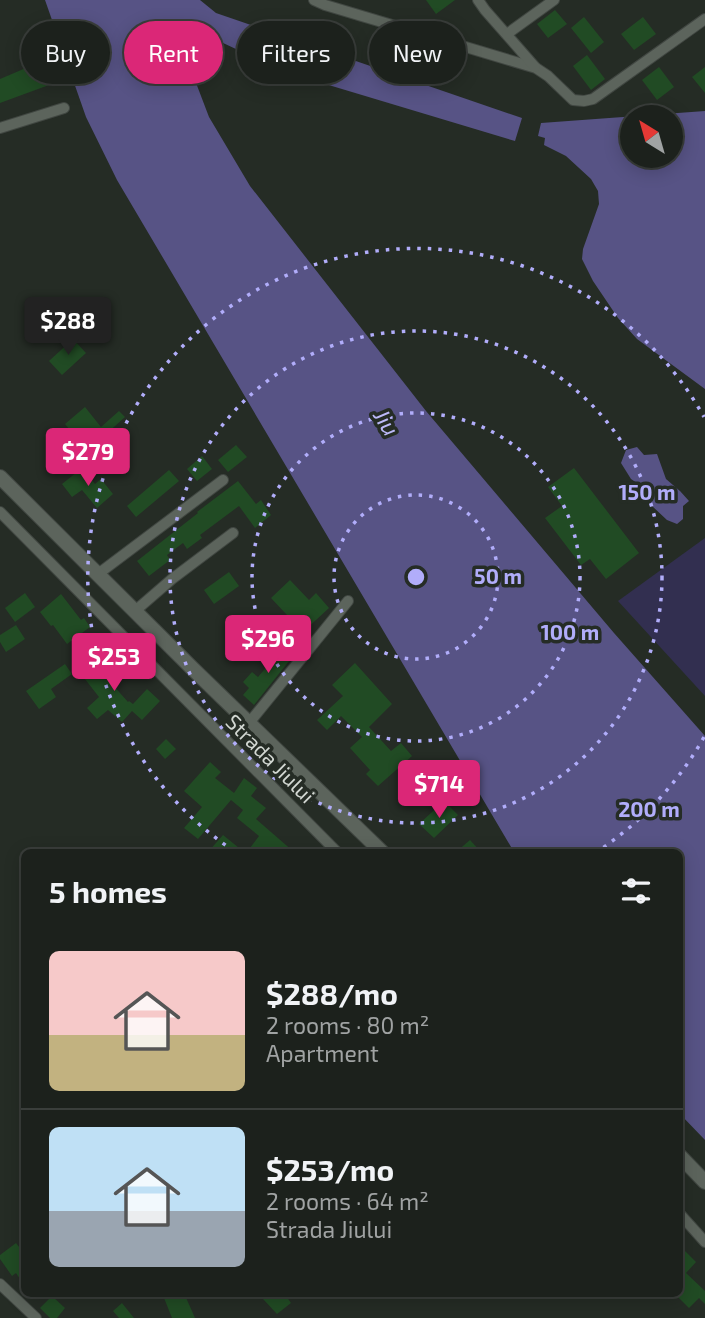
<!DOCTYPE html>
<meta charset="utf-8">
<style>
:root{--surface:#1c211c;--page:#292e29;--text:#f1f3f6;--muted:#a0a3a3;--line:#3a3e3b;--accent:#db2777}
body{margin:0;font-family:"Exo 2",sans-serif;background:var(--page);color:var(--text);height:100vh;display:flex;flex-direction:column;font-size:26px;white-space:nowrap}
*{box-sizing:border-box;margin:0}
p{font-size:23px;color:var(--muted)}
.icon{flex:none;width:38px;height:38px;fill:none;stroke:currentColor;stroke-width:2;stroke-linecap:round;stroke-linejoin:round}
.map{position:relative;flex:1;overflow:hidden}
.details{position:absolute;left:21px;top:849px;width:662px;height:448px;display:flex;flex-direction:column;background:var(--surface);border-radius:10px;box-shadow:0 4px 18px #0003,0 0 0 2px var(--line)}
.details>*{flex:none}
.top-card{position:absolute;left:21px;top:21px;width:663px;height:63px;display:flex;gap:14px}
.needle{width:46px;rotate:323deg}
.tools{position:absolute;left:620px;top:105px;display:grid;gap:14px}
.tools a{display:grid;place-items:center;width:63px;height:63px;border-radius:50%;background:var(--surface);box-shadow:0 4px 18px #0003,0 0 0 2px var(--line);font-size:35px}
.price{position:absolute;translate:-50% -60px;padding:0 16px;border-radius:7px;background:var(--accent);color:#fff;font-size:23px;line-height:46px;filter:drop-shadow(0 2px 4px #0008)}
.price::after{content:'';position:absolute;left:50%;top:42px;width:21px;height:16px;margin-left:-10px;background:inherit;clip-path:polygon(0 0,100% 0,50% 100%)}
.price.current{background:#222;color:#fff}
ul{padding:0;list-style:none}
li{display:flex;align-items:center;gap:21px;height:175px;padding:0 28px}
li+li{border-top:2px solid var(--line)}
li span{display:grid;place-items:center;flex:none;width:196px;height:140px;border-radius:10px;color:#555}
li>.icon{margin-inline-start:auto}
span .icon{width:84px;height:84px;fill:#fffc;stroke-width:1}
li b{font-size:30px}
h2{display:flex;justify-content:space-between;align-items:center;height:84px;padding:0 28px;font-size:30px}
.chip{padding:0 24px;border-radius:32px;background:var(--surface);box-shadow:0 4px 18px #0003,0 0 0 2px var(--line);font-size:24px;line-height:63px}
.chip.current{background:var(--accent);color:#fff}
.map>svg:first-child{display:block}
.green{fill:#322f50}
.water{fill:#575385;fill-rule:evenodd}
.building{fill:#214b24}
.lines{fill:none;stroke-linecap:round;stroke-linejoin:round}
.minor-casing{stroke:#414742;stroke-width:12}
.secondary-casing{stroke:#414742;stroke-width:16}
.minor{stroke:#5c645c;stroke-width:10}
.secondary{stroke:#5c645c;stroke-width:14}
.ring{fill:none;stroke:#b1adfa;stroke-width:3.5;stroke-dasharray:3.5 7}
.labels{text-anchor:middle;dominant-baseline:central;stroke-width:7;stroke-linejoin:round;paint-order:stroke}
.street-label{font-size:21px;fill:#d2d7d2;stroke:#252c25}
.water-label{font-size:23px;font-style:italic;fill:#bcb9f8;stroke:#252c25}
.centre{fill:#b1adfa;stroke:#252c25;stroke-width:3.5}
.ring-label{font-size:21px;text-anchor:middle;font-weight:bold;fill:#b1adfa;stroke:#252c25;stroke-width:7;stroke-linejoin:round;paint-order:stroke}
</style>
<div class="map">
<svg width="705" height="1318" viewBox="0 0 705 1318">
<rect width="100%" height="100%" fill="#252c25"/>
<polygon class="green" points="705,538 705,696 618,601"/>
<g class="water">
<polygon points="45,0 200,0 216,13 522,118 515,141 302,77 253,57 191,28 177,33 209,117 250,186 426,411 614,633 705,736 705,1140 679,1113 679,852 514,852 117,180 86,117"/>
<path d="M705,111v278l-68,-50 -19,-21 -25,-37 -11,-22 1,-10 16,-45 -1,-13 -7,-12 -25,-23 -22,-11 1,-7 -7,-2 3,-13zM670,117v39h-38v-39z"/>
<polygon points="637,447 644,455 657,454 666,479 680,491 689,501 683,506 683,519 677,524 667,520 652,506 646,489 631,479 621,463 626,450"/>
</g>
<g class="building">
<polygon points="426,0 455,0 436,14"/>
<polygon points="555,10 567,24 548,38 537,24"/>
<polygon points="584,17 604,42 591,53 571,28"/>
<polygon points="643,17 656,34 634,50 621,34"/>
<polygon points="587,55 605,79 591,90 573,66"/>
<polygon points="40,62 49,85 0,103 0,79"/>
<polygon points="659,67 674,87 657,100 642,80"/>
<polygon points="705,67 705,93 692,77"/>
<polygon points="73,339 86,353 62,375 49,361"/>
<polygon points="85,407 101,427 119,411 125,417 105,435 109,440 85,461 74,447 80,442 65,424"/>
<polygon points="236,445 247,457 228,472 218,460"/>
<polygon points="202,456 212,469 197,481 187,469"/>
<polygon points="82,468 95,484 101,479 113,494 97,508 82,490 72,497 62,484"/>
<polygon points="574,468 639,553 606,579 590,559 581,565 545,518 562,506 548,487"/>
<polygon points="169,470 179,481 136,517 127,506"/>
<polygon points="238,481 256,504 261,500 271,515 255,528 239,506 200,535 202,538 187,549 183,543 167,555 170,560 149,576 137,561 198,513 197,512"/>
<polygon points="229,572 239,586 214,604 204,590"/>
<polygon points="290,580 309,600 316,593 329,608 303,632 271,598"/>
<polygon points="25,593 35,607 15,622 5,608"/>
<polygon points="61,594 81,620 84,618 90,627 67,644 53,625 51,626 40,612"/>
<polygon points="16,625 25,639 6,652 0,642 0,635"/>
<polygon points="287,643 297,651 254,705 243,695 249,688 243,682 252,672 258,677"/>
<polygon points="109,652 119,664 104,675 128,702 129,701 133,704 147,689 160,701 142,720 132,711 122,722 108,710 97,719 87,708 99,697 81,674"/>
<polygon points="355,663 392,704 369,727 391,751 401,743 412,756 378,786 366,774 370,770 350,748 362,737 341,716 327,730 317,720 343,696 332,685"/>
<polygon points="65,664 72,674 51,689 56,697 39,709 26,691"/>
<polygon points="166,739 176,749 165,759 156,749"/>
<polygon points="210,762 221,772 215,778 234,793 244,778 257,788 251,796 266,808 256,819 294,852 255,852 250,848 259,836 237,818 243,810 231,800 198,839 184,828 202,807 184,791"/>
<polygon points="444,801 458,815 434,838 419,824"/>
<polygon points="223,835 244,852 208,852"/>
<polygon points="470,840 481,852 456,852"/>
<polygon points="16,1243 24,1253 24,1285 16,1273 12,1276 0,1259 0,1255"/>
<polygon points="679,1245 696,1262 686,1273 705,1291 705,1304 699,1298 689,1308 675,1294 679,1293"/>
<polygon points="177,1293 184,1293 195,1318 172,1318 164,1298"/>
<polygon points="269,1293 284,1293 291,1303 277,1314 263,1299"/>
<polygon points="52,1296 65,1308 57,1318 50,1318 40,1308"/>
<polygon points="122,1303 134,1318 119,1318 113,1311"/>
</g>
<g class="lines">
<defs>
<g id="minor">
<polyline points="314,0 325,5 536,68 548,76 573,100 584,101 593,99 705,19"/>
<polyline points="478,0 485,10 535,67"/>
<polyline points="507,34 554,0"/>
<polyline points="0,128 64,108"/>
<polyline points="0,512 337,852"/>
<polyline points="98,574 223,480"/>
<polyline points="135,611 172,579 233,533"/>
<polyline points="249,723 348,601"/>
<polyline points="679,1213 705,1242"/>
<polyline points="0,1284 36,1318"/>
</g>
<g id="secondary">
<polyline points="0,477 193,669 382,852"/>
<polyline points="679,1155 705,1182"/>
</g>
</defs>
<use href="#minor" class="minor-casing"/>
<use href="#secondary" class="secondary-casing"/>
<use href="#minor" class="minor"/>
<use href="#secondary" class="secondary"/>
</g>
<g class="ring">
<circle cx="416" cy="577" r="82"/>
<circle cx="416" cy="577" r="164"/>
<circle cx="416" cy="577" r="246"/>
<path d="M704 737A329 329 0 0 1 598 851M234 851A329 329 0 1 1 704 417"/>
</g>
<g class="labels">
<g class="street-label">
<text transform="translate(271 758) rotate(45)">Strada Jiului</text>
</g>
<g class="water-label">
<text transform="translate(387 422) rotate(59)">Jiu</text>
</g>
</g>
<circle cx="416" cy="577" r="10" class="centre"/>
<g class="ring-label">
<text x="647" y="500">150 m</text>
<text x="498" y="584">50 m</text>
<text x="570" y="640">100 m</text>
<text x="649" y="817">200 m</text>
</g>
</svg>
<div class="tools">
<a><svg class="needle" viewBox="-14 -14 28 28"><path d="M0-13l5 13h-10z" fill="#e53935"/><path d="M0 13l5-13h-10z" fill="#a0a3a3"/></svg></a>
</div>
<b class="price current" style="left:68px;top:357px">$288</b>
<b class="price" style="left:88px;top:488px">$279</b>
<b class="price" style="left:268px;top:675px">$296</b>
<b class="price" style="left:114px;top:693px">$253</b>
<b class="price" style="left:439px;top:820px">$714</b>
<div class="top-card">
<a class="chip">Buy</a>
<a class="chip current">Rent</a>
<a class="chip">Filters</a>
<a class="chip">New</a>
</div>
<section class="details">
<h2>5 homes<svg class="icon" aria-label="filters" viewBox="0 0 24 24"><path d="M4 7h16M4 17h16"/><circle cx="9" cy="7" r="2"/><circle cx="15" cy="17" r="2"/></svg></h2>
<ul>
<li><span style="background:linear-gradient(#f6c9c9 60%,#c2b280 0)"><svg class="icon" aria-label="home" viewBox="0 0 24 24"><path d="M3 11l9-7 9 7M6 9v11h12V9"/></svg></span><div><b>$288/mo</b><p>2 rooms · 80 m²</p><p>Apartment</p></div></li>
<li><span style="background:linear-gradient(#bfe0f5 60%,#9aa5b1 0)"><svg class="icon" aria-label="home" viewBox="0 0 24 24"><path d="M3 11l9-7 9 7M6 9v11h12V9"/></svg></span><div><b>$253/mo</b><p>2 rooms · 64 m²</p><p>Strada Jiului</p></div></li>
</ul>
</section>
</div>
